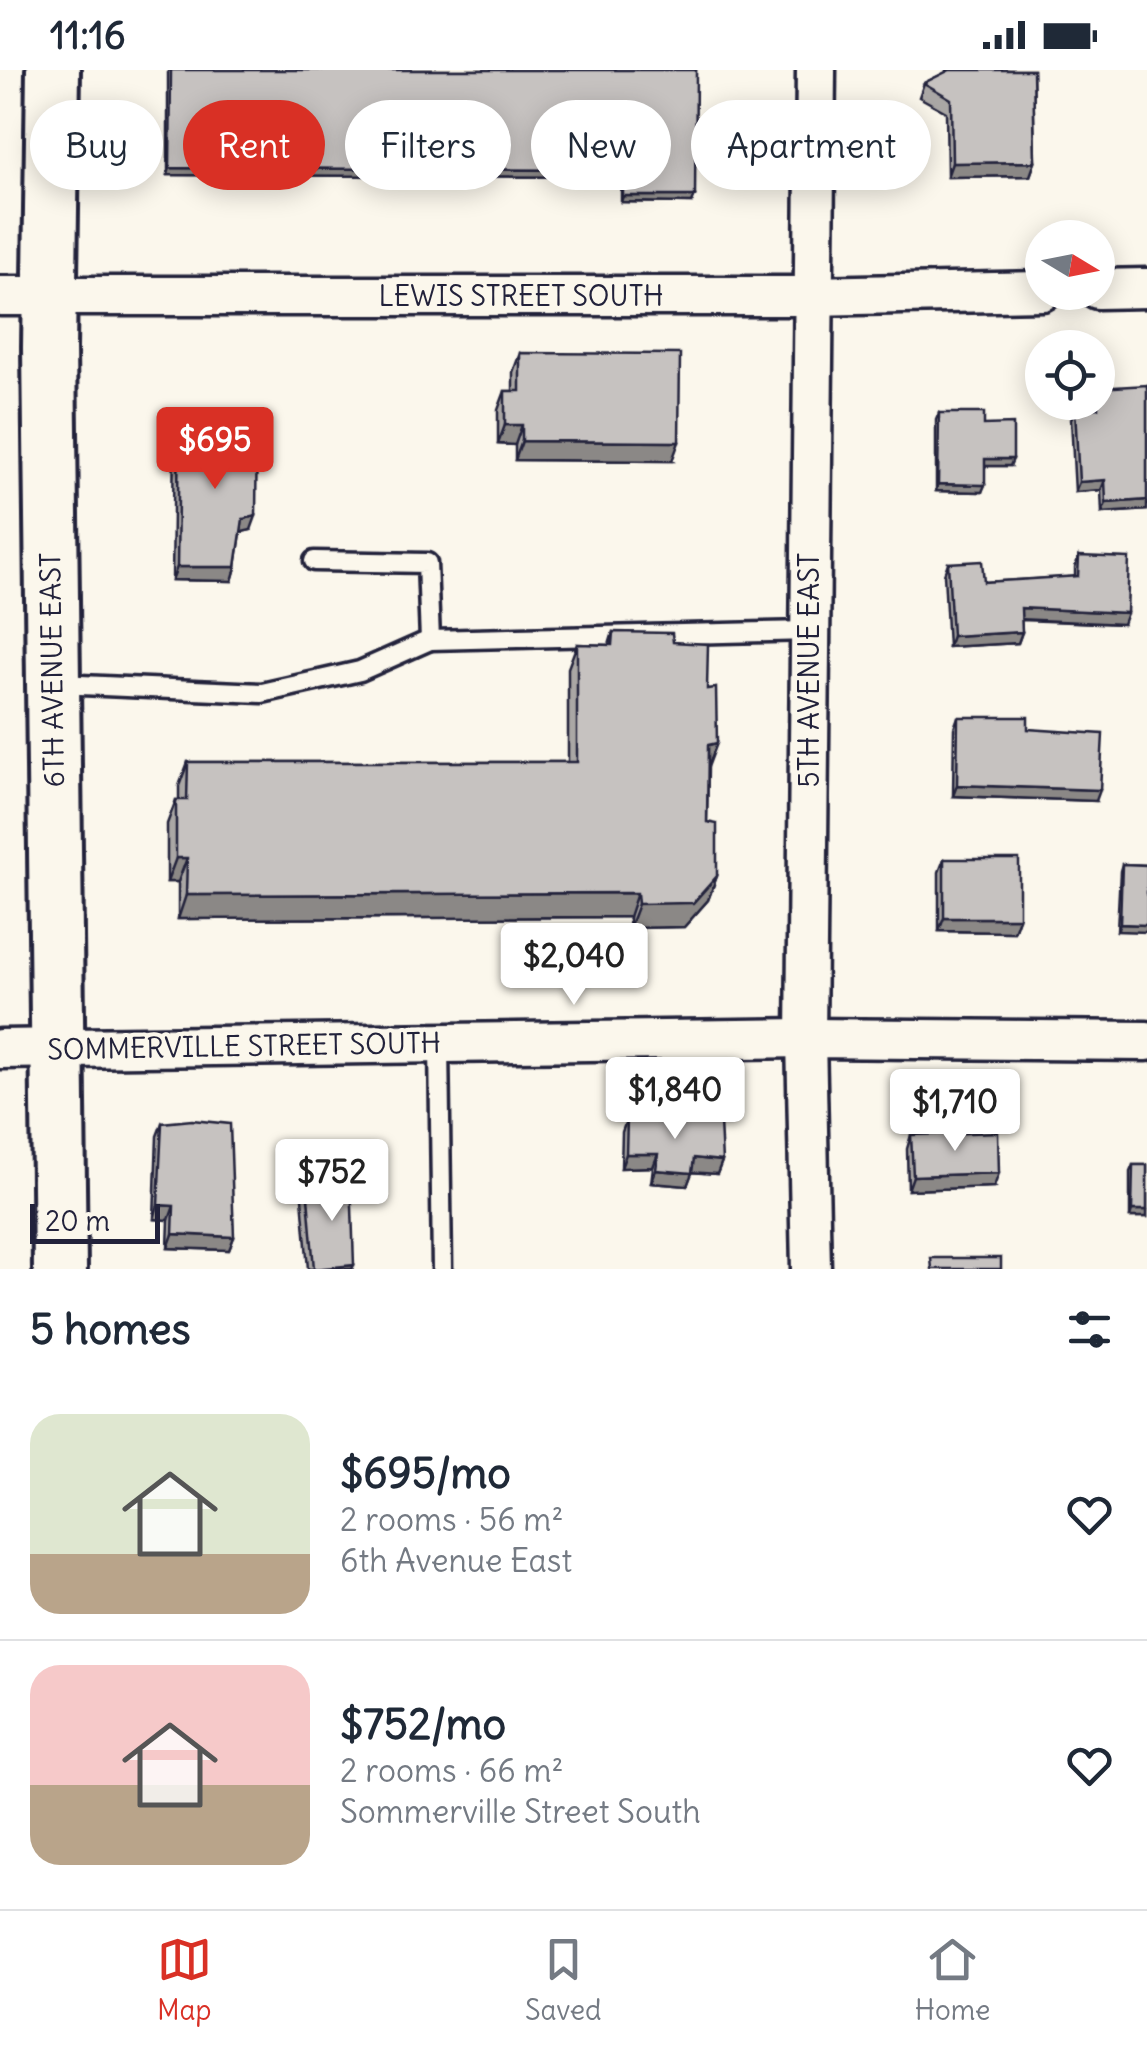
<!DOCTYPE html>
<meta charset="utf-8">
<style>
:root{--surface:#fff;--page:#f2f2f3;--text:#1f2937;--muted:#747a83;--line:#e0e1e3;--accent:#d93025}
body{margin:0;font-family:Delius,sans-serif;background:var(--page);color:var(--text);height:100vh;display:flex;flex-direction:column;font-size:38px;white-space:nowrap}
*{box-sizing:border-box;margin:0}
p{font-size:32px;color:var(--muted)}
.icon{flex:none;width:55px;height:55px;fill:none;stroke:currentColor;stroke-width:2;stroke-linecap:round;stroke-linejoin:round}
.map{position:relative;height:1199px;overflow:hidden}
.panel{display:flex;flex-direction:column;background:var(--surface);flex:1}
.panel>*{flex:none}
.banner{position:absolute;left:30px;top:30px;width:1088px;height:90px;display:flex;gap:20px}
.needle{width:65px;rotate:100deg}
.buttons{position:absolute;left:1025px;top:150px;display:grid;gap:20px}
.buttons a{display:grid;place-items:center;width:90px;height:90px;border-radius:50%;background:var(--surface);box-shadow:0 5px 25px #0003;font-size:50px}
.scale{position:absolute;left:30px;bottom:25px;width:130px;box-sizing:border-box;padding-left:10px;border:5px solid #22223b;border-top:0;font-size:28px;line-height:35px;white-space:nowrap;color:#22223b;-webkit-text-stroke:8px #fbf7ec;paint-order:stroke}
.price{position:absolute;translate:-50% -85px;padding:0 22px;border-radius:10px;background:#fff;color:#222;font-size:32px;line-height:65px;filter:drop-shadow(0 2px 5px #0008)}
.price::after{content:'';position:absolute;left:50%;top:60px;width:30px;height:22px;margin-left:-15px;background:inherit;clip-path:polygon(0 0,100% 0,50% 100%)}
.price.active{background:var(--accent);color:#fff}
ul{padding:0;list-style:none}
li{display:flex;align-items:center;gap:30px;height:250px;padding:0 30px}
li+li{border-top:2px solid var(--line)}
li span{display:grid;place-items:center;flex:none;width:280px;height:200px;border-radius:30px;color:#555}
li>.icon{margin-inline-start:auto}
span .icon{width:120px;height:120px;fill:#fffc;stroke-width:1}
li b{font-size:42px}
h2{display:flex;justify-content:space-between;align-items:center;height:120px;padding:0 30px;font-size:42px}
.chip{padding:0 35px;border-radius:45px;background:var(--surface);box-shadow:0 5px 25px #0003;font-size:35px;line-height:90px}
.chip.active{background:var(--accent);color:#fff}
.status{display:flex;justify-content:space-between;align-items:center;height:70px;padding:0 50px;background:var(--surface);direction:ltr}
.status svg{height:28px;fill:currentColor}
.dock{display:flex;justify-content:space-around;align-items:center;height:140px;border-top:2px solid var(--line);background:var(--surface);font-size:28px;color:var(--muted)}
.dock a{display:grid;justify-items:center;gap:5px}
.dock .active{color:var(--accent)}
.map>svg:first-child{display:block}
.lines{fill:none;stroke-linecap:round;stroke-linejoin:round}
.lane-casing{stroke:#22223b;stroke-width:25}
.street-casing{stroke:#22223b;stroke-width:45}
.secondary-casing{stroke:#22223b;stroke-width:60}
.lane{stroke:#fbf7ec;stroke-width:18}
.street{stroke:#fbf7ec;stroke-width:38}
.secondary{stroke:#fbf7ec;stroke-width:52}
.wall{fill:#aaa7a5;stroke:#22223b;stroke-width:2.5}
.shaded-wall{fill:#8b8886;stroke:#22223b;stroke-width:2.5}
.building{fill:#c6c2c0;stroke:#22223b;stroke-width:2.5}
.labels{text-anchor:middle;dominant-baseline:central;stroke-width:8;stroke-linejoin:round;paint-order:stroke}
.street-label{font-size:28px;fill:#22223b;stroke:#fbf7ec}
</style>
<div class="status"><b>11:16</b><svg viewBox="0 0 49 12"><path d="M0 12V9h3v3zM5 12V6h3v6zM10 12V3h3v9zM15 12V0h3v12zM26 1h20v11H26zM47 4h2v5h-2z"/></svg></div>
<div class="map">
<svg width="1147" height="1199" viewBox="0 0 1147 1199">
<rect width="100%" height="100%" fill="#fbf7ec"/>
<filter id="ink" filterUnits="userSpaceOnUse"><feTurbulence type="fractalNoise" baseFrequency=".01" numOctaves="2"/><feDisplacementMap in="SourceGraphic" scale="20" xChannelSelector="R" yChannelSelector="G"/><feConvolveMatrix kernelMatrix="1 2 1 2 8 2 1 2 1" color-interpolation-filters="sRGB"/></filter>
<g filter="url(#ink)">
<g class="lines">
<defs>
<g id="lane">
<polyline points="430,570 809,561"/>
<polyline points="58,614 262,623 360,601 430,570 427,493 314,491"/>
<polyline points="439,974 442,1199"/>
</g>
<g id="street">
<polyline points="1098,219 1147,218"/>
<polyline points="0,226 811,226 1042,221"/>
<polyline points="0,979 806,968 1147,971"/>
<polyline points="811,1199 806,968 816,0"/>
</g>
<polyline id="secondary" points="53,0 49,278 60,1199"/>
</defs>
<use href="#lane" class="lane-casing"/>
<use href="#street" class="street-casing"/>
<use href="#secondary" class="secondary-casing"/>
<use href="#lane" class="lane"/>
<use href="#street" class="street"/>
<use href="#secondary" class="secondary"/>
</g>
<g class="wall">
<polygon points="168,0 696,0 692,133 621,132 621,107 168,105"/>
<polygon points="946,0 1033,0 1035,92 1030,106 947,107 946,42 919,27 924,13 946,2"/>
<polygon points="520,283 672,391 515,390 515,375 498,374 498,340 505,321 513,321 513,302"/>
<polygon points="1147,315 1147,440 1102,443 1101,420 1075,422 1071,349 1075,339 1094,338 1093,332 1098,332"/>
<polygon points="939,343 1010,396 985,396 982,422 936,421 936,350"/>
<polygon points="179,356 251,460 241,462 236,497 232,511 172,510 174,369"/>
<polygon points="1079,486 1123,554 1021,550 1022,562 1018,573 948,577 944,504 948,493 984,512 1075,507 1075,497"/>
<polygon points="613,562 673,572 708,697 707,752 717,806 708,830 684,857 629,858 629,847 178,849 178,812 167,812 167,754 176,730 179,730 179,716 188,692 568,692 568,598 577,574 609,575"/>
<polygon points="958,647 1028,659 1096,731 953,726 954,658"/>
<polygon points="944,789 1019,848 1014,862 939,861 939,802"/>
<polygon points="1122,794 1147,795 1117,861 1120,801"/>
<polygon points="627,1048 722,1091 717,1104 692,1102 687,1116 651,1113 653,1097 621,1098 622,1062"/>
<polygon points="162,1053 234,1167 229,1180 168,1178 169,1150 154,1149 157,1066"/>
<polygon points="911,1065 994,1117 908,1120 907,1079"/>
<polygon points="1133,1095 1147,1095 1147,1147 1130,1147 1130,1102"/>
<polygon points="307,1115 352,1199 308,1199 302,1128"/>
</g>
<g class="shaded-wall">
<polygon points="1035,92 1030,106 947,107 952,93"/>
<polygon points="170,98 623,100 621,107 168,105"/>
<polygon points="623,126 695,126 692,133 621,132"/>
<polygon points="505,355 522,355 515,375 498,374"/>
<polygon points="522,371 679,372 672,391 515,390"/>
<polygon points="985,389 1013,389 1010,396 982,396"/>
<polygon points="1105,410 1101,420 1075,422 1079,412"/>
<polygon points="938,414 985,415 982,422 936,421"/>
<polygon points="1147,430 1147,440 1102,443 1106,433"/>
<polygon points="256,446 251,460 238,463 243,449"/>
<polygon points="177,497 236,497 232,511 172,510"/>
<polygon points="1021,538 1127,543 1123,554 1017,549"/>
<polygon points="1022,562 1018,573 948,577 952,566"/>
<polygon points="717,673 708,697 708,675"/>
<polygon points="957,715 1100,720 1096,731 953,726"/>
<polygon points="176,788 187,788 178,812 167,812"/>
<polygon points="717,806 708,830 684,857 629,858 638,834"/>
<polygon points="637,823 629,847 178,849 186,825"/>
<polygon points="944,848 1019,848 1014,862 939,861"/>
<polygon points="1120,854 1147,855 1147,862 1117,861"/>
<polygon points="626,1084 658,1084 653,1097 621,1098"/>
<polygon points="694,1088 722,1091 717,1104 689,1102"/>
<polygon points="656,1100 692,1103 687,1116 651,1113"/>
<polygon points="999,1103 994,1117 908,1120 913,1106"/>
<polygon points="158,1135 174,1136 169,1150 154,1149"/>
<polygon points="1132,1140 1147,1140 1147,1147 1130,1147"/>
<polygon points="173,1164 234,1167 229,1180 168,1178"/>
<polygon points="354,1195 352,1199 314,1199"/>
</g>
<g class="building">
<polygon points="171,0 696,0 695,126 623,126 623,100 170,98"/>
<polygon points="950,0 1033,0 1035,92 952,93 951,29 924,13"/>
<polygon points="520,283 680,284 679,372 522,371 522,355 505,355 505,321 520,321"/>
<polygon points="1147,315 1147,430 1106,433 1105,410 1079,412 1075,339 1098,338 1098,318"/>
<polygon points="939,343 984,343 984,355 1013,354 1013,389 985,389 985,415 938,414"/>
<polygon points="257,353 256,446 243,449 236,497 177,497 179,356"/>
<polygon points="1079,486 1129,488 1127,543 1021,538 1022,562 952,566 948,493 982,491 984,512 1078,506"/>
<polygon points="613,562 672,563 673,572 708,574 707,619 716,618 717,673 708,675 707,752 717,754 717,806 693,833 638,834 637,823 186,825 187,788 176,788 176,730 187,730 188,692 577,692 577,574 612,575"/>
<polygon points="958,647 1028,647 1028,659 1103,664 1100,720 957,715"/>
<rect x="944" y="789" width="75" height="59"/>
<polygon points="1122,794 1147,795 1147,855 1120,854"/>
<polygon points="627,1048 720,1052 722,1091 694,1088 692,1103 656,1100 658,1084 626,1084"/>
<polygon points="192,1050 230,1054 234,1167 173,1164 174,1136 158,1135 162,1053"/>
<polygon points="998,1062 999,1103 913,1106 911,1065"/>
<polygon points="1133,1095 1147,1095 1147,1140 1132,1140"/>
<polygon points="351,1108 354,1195 314,1199 307,1115"/>
<polygon points="931,1188 1001,1188 1001,1199 932,1199"/>
</g>
</g>
<g class="labels">
<g class="street-label">
<text x="521" y="226">LEWIS STREET SOUTH</text>
<text transform="translate(52 600) rotate(-91)">6TH AVENUE EAST</text>
<text transform="translate(809 600) rotate(-90)">5TH AVENUE EAST</text>
<text transform="translate(244 976) rotate(-1)">SOMMERVILLE STREET SOUTH</text>
</g>
</g>
</svg>
<div class="buttons">
<a><svg class="needle" viewBox="-14 -14 28 28"><path d="M0-13l5 13h-10z" fill="#e53935"/><path d="M0 13l5-13h-10z" fill="#747a83"/></svg></a>
<a><svg class="icon" aria-label="locate" viewBox="0 0 24 24"><circle cx="12" cy="12" r="6"/><path d="M12 2v4M12 18v4M2 12h4M18 12h4"/></svg></a>
</div>
<div class="scale">20 m</div>
<b class="price active" style="left:215px;top:422px">$695</b>
<b class="price" style="left:574px;top:938px">$2,040</b>
<b class="price" style="left:675px;top:1072px">$1,840</b>
<b class="price" style="left:955px;top:1084px">$1,710</b>
<b class="price" style="left:332px;top:1154px">$752</b>
<div class="banner">
<a class="chip">Buy</a>
<a class="chip active">Rent</a>
<a class="chip">Filters</a>
<a class="chip">New</a>
<a class="chip">Apartment</a>
</div>
</div>
<section class="panel">
<h2>5 homes<svg class="icon" aria-label="filters" viewBox="0 0 24 24"><path d="M4 7h16M4 17h16"/><circle cx="9" cy="7" r="2"/><circle cx="15" cy="17" r="2"/></svg></h2>
<ul>
<li><span style="background:linear-gradient(#dfe7d0 70%,#b9a48a 0)"><svg class="icon" aria-label="home" viewBox="0 0 24 24"><path d="M3 11l9-7 9 7M6 9v11h12V9"/></svg></span><div><b>$695/mo</b><p>2 rooms · 56 m²</p><p>6th Avenue East</p></div><svg class="icon" aria-label="heart" viewBox="0 0 24 24"><path d="M12 20l-8-8c-3-5 5-10 8-4 3-6 11-1 8 4z"/></svg></li>
<li><span style="background:linear-gradient(#f6c9c9 60%,#b9a48a 0)"><svg class="icon" aria-label="home" viewBox="0 0 24 24"><path d="M3 11l9-7 9 7M6 9v11h12V9"/></svg></span><div><b>$752/mo</b><p>2 rooms · 66 m²</p><p>Sommerville Street South</p></div><svg class="icon" aria-label="heart" viewBox="0 0 24 24"><path d="M12 20l-8-8c-3-5 5-10 8-4 3-6 11-1 8 4z"/></svg></li>
</ul>
</section>
<nav class="dock">
<a class="active"><svg class="icon" aria-label="map" viewBox="0 0 24 24"><path d="M3 6l6-2 6 2 6-2v14l-6 2-6-2-6 2zM9 4v14M15 6v14"/></svg>Map</a>
<a><svg class="icon" aria-label="saved" viewBox="0 0 24 24"><path d="M7 4h10v16l-5-4-5 4z"/></svg>Saved</a>
<a><svg class="icon" aria-label="home" viewBox="0 0 24 24"><path d="M3 11l9-7 9 7M6 9v11h12V9"/></svg>Home</a>
</nav>
